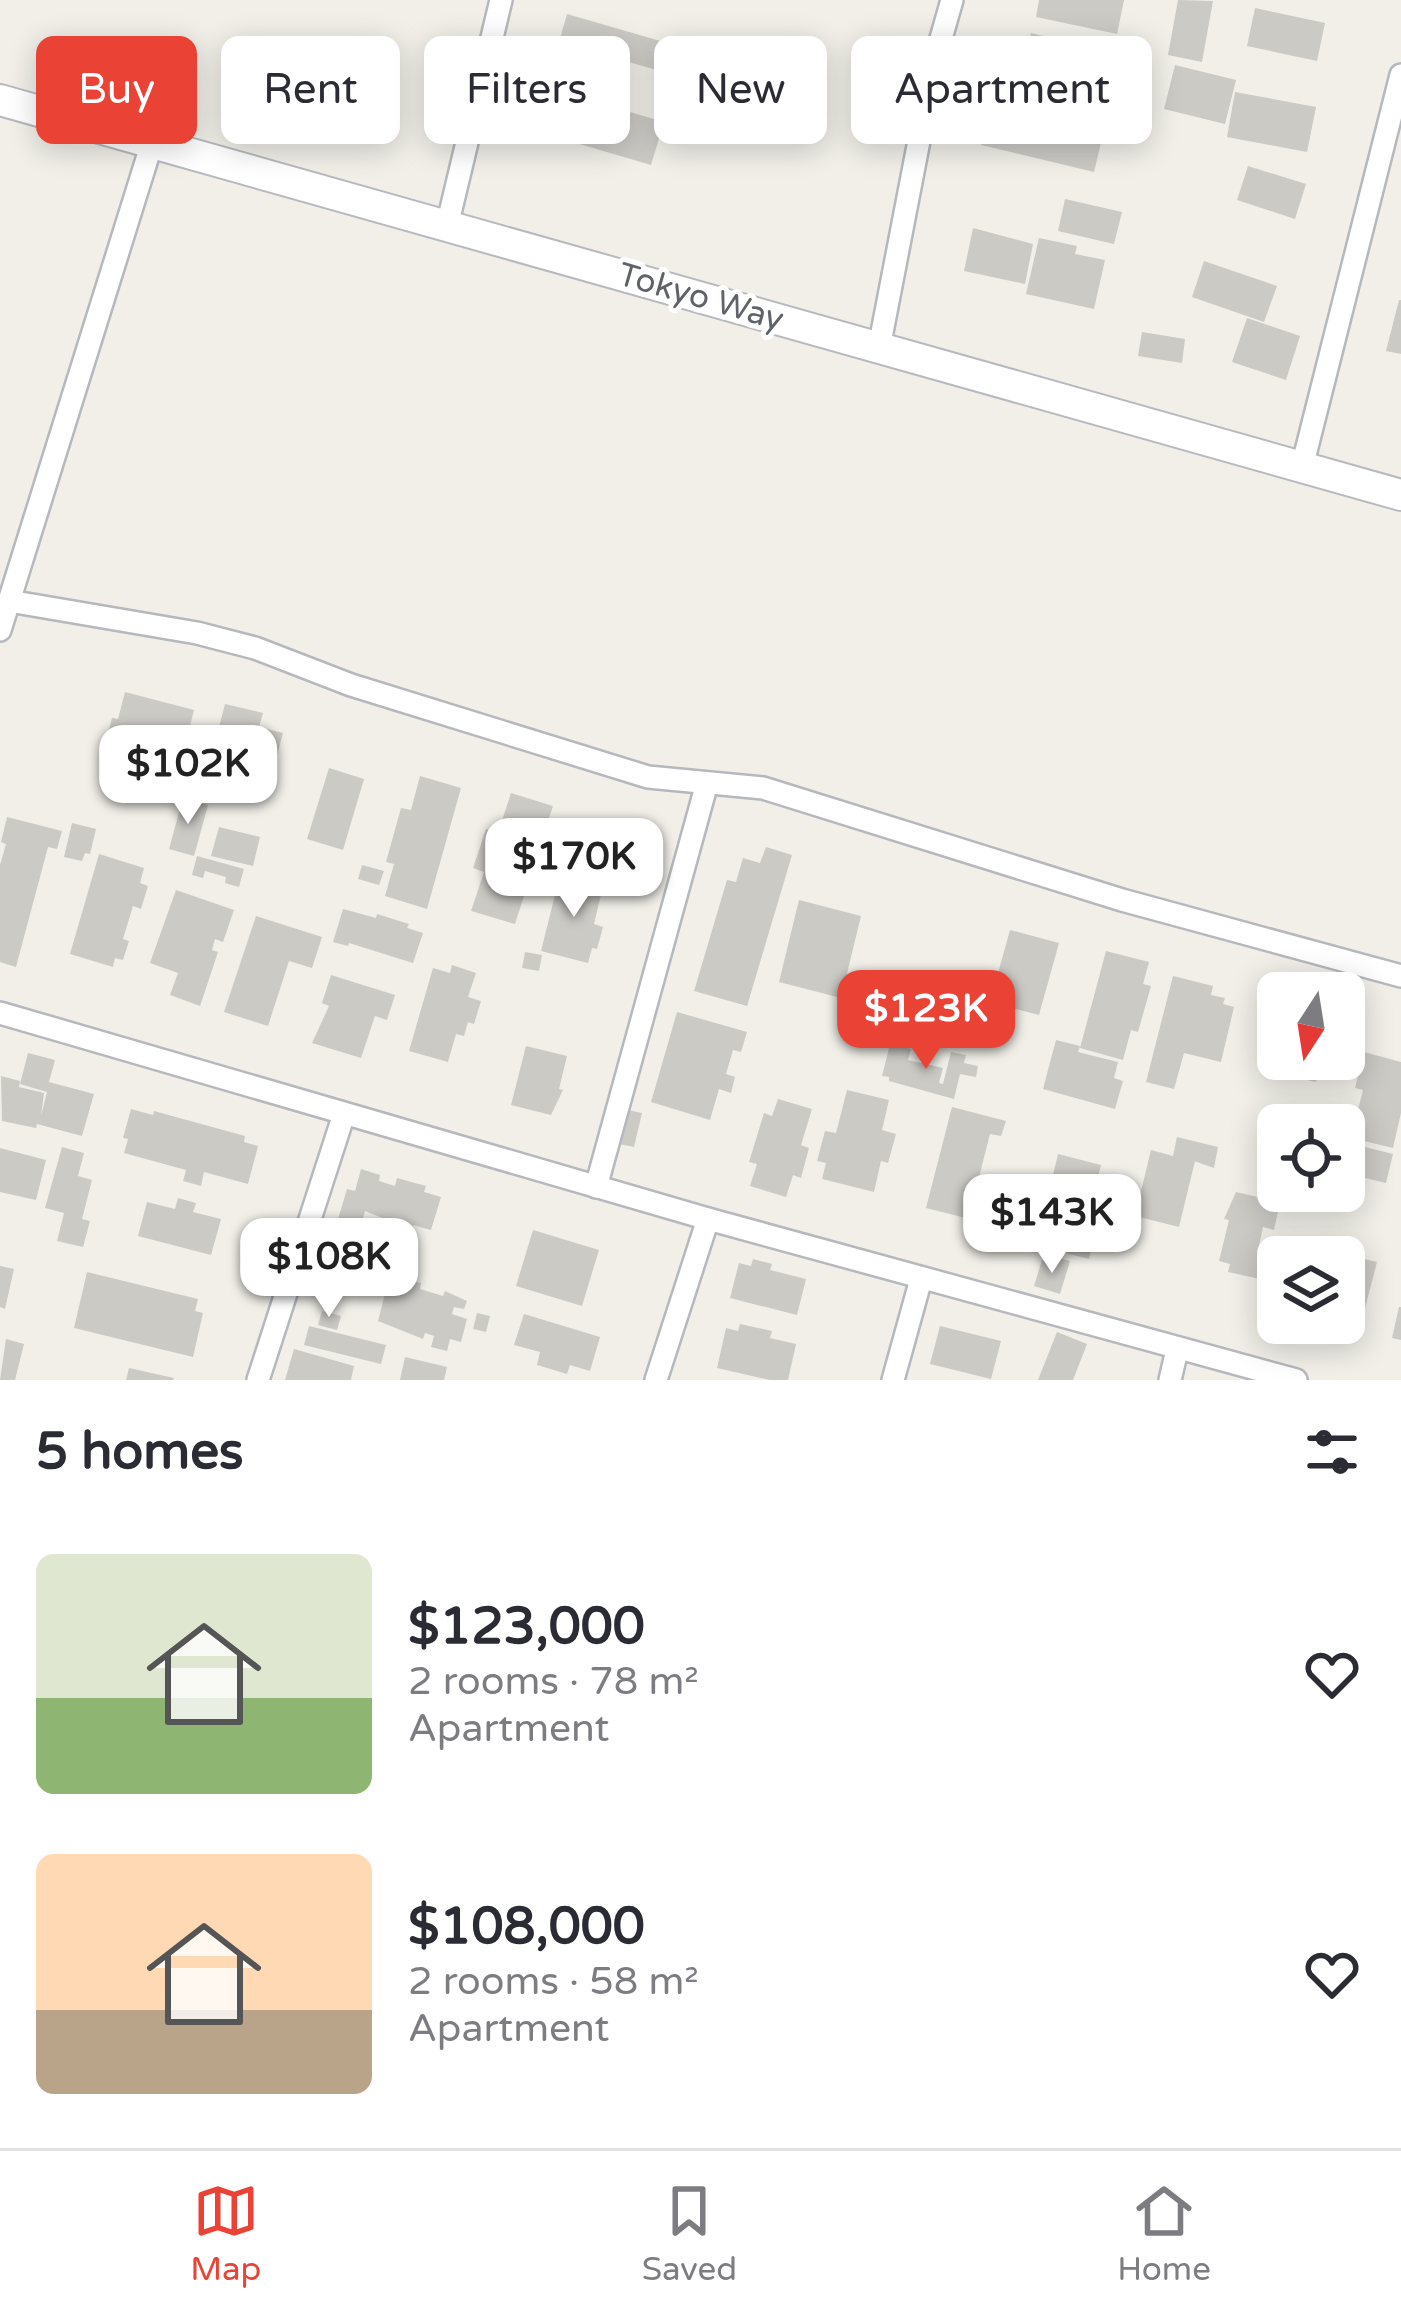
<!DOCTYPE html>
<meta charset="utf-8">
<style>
:root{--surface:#fff;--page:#f2f2f3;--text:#2b2b33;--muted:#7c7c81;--line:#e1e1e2;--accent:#ea4335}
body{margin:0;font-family:"Varela Round",sans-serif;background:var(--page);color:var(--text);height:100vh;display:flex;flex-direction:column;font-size:45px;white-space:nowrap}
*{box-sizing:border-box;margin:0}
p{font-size:39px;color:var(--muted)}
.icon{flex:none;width:66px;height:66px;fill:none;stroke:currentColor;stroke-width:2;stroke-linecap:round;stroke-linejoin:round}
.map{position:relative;height:1380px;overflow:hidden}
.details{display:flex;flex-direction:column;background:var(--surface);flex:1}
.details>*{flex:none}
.banner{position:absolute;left:36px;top:36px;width:1329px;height:108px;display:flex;gap:24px}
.needle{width:78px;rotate:192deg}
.controls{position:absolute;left:1257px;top:972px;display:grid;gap:24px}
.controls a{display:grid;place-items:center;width:108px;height:108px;border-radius:18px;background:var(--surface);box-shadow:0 6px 30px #0003;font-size:60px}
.price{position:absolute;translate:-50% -102px;padding:0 27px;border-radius:24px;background:#fff;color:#222;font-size:39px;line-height:78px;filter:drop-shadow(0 3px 6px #0008)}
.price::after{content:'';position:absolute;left:50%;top:72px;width:36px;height:27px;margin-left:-18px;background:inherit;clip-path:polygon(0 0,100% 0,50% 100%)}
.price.active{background:var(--accent);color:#fff}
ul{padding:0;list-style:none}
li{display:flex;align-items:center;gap:36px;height:300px;padding:0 36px}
li span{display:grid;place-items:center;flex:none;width:336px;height:240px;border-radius:18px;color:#555}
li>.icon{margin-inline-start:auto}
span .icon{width:144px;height:144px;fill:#fffc;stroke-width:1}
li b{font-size:51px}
h2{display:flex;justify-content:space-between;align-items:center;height:144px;padding:0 36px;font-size:51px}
.pill{padding:0 42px;border-radius:18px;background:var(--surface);box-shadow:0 6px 30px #0003;font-size:42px;line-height:108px}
.pill.active{background:var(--accent);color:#fff}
.dock{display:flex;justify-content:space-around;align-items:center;height:168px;border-top:3px solid var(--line);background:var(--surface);font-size:33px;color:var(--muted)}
.dock a{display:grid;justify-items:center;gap:6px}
.dock .active{color:var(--accent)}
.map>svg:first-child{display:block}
.building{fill:#cccac5}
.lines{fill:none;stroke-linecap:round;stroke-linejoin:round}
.minor-casing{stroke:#b5b8bc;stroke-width:26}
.secondary-casing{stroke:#b6babf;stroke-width:34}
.minor{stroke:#fff;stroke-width:21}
.secondary{stroke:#fff;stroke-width:30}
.labels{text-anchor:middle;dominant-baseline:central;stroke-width:10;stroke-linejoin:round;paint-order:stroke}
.street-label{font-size:33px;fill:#5f6368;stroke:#fff}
</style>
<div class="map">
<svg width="1401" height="1380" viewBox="0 0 1401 1380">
<rect width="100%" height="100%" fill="#f1efe8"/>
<g class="building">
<polygon points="1039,0 1124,0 1117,34 1036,17"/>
<polygon points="1178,0 1213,1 1202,62 1168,55"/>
<polygon points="1255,8 1325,23 1317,61 1247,46"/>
<polygon points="567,14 695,51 688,79 559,42"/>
<polygon points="1031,33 1051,38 1048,47 1078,54 1069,92 1014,79 1023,40 1029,42"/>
<polygon points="1175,65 1236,80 1225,124 1164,109"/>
<polygon points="538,85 664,122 651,165 525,128"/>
<polygon points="1235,92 1316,107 1307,152 1227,137"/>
<polygon points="992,103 1104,130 1094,172 981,145"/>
<polygon points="1248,166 1306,184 1295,219 1237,200"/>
<polygon points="1065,199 1122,212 1114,244 1058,231"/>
<polygon points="973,228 1033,244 1025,284 964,271"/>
<polygon points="1039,238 1077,246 1075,254 1105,260 1094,309 1026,294"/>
<polygon points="1204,261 1277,286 1264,322 1192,297"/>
<polygon points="1399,300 1401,300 1401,354 1386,351"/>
<polygon points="1247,318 1300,336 1286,380 1232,362"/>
<polygon points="1142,332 1185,339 1182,363 1138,356"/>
<polygon points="125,692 194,710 179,769 154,763 149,780 140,778 137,792 105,784 113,752 104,749 112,718 118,719"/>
<polygon points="225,704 263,713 259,727 283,733 273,770 212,754"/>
<polygon points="329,768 364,779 343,850 307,839"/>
<polygon points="238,772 253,776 247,800 232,796"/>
<polygon points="420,776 461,788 427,909 385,896 394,864 386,862 401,808 411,810"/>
<polygon points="511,793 553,806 515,924 471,911 484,872 473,868 486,829 498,833"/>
<polygon points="183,798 208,805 194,856 169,849"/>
<polygon points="7,817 62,831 57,849 48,847 16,967 0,962 0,865 6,844 1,842"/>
<polygon points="72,823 96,829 90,854 85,853 82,861 64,857"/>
<polygon points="219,827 260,837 253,866 211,856"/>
<polygon points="766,847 792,855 747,1006 694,991 727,880 736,882 743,858 760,863"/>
<polygon points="99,854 144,868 140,883 148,886 141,909 133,906 123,939 129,941 123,960 115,958 113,967 70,954"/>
<polygon points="197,856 244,869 239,887 225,883 226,877 205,871 203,878 192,875"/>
<polygon points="362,865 384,871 379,885 358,879"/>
<polygon points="560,875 603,886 594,924 603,927 597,949 592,948 588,963 541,951"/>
<polygon points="176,890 234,910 223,942 215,939 212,950 218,952 200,1006 170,995 178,973 150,963"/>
<polygon points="799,900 861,916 841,998 779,982"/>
<polygon points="343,909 376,918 377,914 409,924 407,928 423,933 413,963 349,943 348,946 333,942"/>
<polygon points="256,916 322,937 312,968 289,961 268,1026 224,1012"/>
<polygon points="1010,930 1059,943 1039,1015 990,1002"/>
<polygon points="1106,951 1149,962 1143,984 1151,986 1138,1032 1131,1030 1123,1060 1080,1048"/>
<polygon points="525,952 542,955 539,971 522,968"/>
<polygon points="452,965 476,973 468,997 481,1001 474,1024 468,1022 464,1036 456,1034 448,1062 409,1051 433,968 450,973"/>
<polygon points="331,975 395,995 387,1020 375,1016 361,1058 312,1043 329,1006 322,1003"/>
<polygon points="1173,976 1213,986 1211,995 1225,998 1223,1004 1234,1007 1221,1062 1184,1053 1174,1089 1146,1082"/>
<polygon points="897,982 932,990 918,1046 884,1038"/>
<polygon points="677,1012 747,1032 741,1052 733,1050 726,1074 735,1077 731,1093 719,1089 710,1120 651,1102"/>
<polygon points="1056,1040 1080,1046 1078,1052 1118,1062 1114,1078 1123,1081 1115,1109 1043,1089"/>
<polygon points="890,1044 911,1049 908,1060 943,1068 939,1083 943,1084 951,1052 966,1055 964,1063 978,1066 976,1077 960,1074 954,1099 889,1081 889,1077 882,1076"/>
<polygon points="526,1046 567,1056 559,1089 563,1090 551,1115 511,1105"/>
<polygon points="1364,1052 1401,1062 1401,1113 1393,1148 1351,1138 1363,1090 1355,1088"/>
<polygon points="28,1053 55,1060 49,1082 94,1094 82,1136 37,1124 36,1128 2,1121 1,1076 20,1081 19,1087 44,1093 41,1116 47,1092 20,1084"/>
<polygon points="1296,1059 1332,1059 1329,1070 1320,1068 1316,1082 1298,1078 1301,1064 1295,1063"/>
<polygon points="847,1090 889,1100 882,1130 896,1134 888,1163 881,1161 874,1192 822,1179 826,1163 817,1161 825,1131 836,1133"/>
<polygon points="778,1099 812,1109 801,1145 809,1148 801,1178 793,1175 786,1197 750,1186 757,1164 749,1162 764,1113 772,1116"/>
<polygon points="952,1107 1006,1121 1001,1136 990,1134 975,1193 981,1195 974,1220 926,1208"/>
<polygon points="131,1109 153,1115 154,1111 245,1136 244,1142 258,1146 248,1184 204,1172 201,1186 183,1181 186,1170 124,1153 128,1139 123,1138"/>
<polygon points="628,1110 642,1113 634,1147 619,1144"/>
<polygon points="1177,1137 1218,1147 1214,1168 1180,1156 1195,1161 1179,1227 1135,1216 1151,1150 1173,1156"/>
<polygon points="1345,1142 1393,1154 1386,1183 1344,1173"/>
<polygon points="62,1147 84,1153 78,1176 92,1180 82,1219 90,1221 83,1247 57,1241 64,1213 45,1208"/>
<polygon points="0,1148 46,1160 36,1200 0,1192"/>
<polygon points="1058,1154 1101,1165 1083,1235 1094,1238 1089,1259 1019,1241 1031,1195 1047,1200"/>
<polygon points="361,1169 380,1175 379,1181 395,1186 397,1178 426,1186 424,1192 441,1197 431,1230 413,1225 412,1230 365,1211 353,1253 330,1246 347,1189 355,1191"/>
<polygon points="1236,1192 1280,1202 1274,1230 1263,1227 1258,1251 1266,1253 1260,1279 1228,1272 1230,1264 1219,1261 1229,1220 1224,1219"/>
<polygon points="178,1198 196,1203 193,1212 221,1219 211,1255 138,1236 147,1202 175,1209"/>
<polygon points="533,1230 599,1250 582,1306 516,1286"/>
<polygon points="1310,1245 1332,1250 1330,1257 1307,1257"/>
<polygon points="1348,1255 1377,1262 1359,1331 1344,1327 1344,1273"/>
<polygon points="1059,1258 1070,1261 1060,1294 1034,1286 1042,1260 1057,1264"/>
<polygon points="753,1259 772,1264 770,1270 806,1279 797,1315 730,1298 739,1263 751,1266"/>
<polygon points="0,1266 14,1269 5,1309 0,1307"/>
<polygon points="87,1272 198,1299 195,1311 203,1313 193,1357 74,1328"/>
<polygon points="410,1281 421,1283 420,1289 443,1296 445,1291 467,1301 464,1309 454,1307 452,1314 467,1319 461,1342 450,1339 447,1351 431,1347 434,1336 425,1333 423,1339 378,1321 387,1286 392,1287 399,1282 409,1285"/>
<polygon points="1399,1307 1401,1307 1401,1340 1392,1338"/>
<polygon points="322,1311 341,1316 337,1330 318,1325"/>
<polygon points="477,1313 490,1316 486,1332 473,1329"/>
<polygon points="524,1314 600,1337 590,1371 570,1365 567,1374 537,1365 540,1352 514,1345"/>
<polygon points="740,1324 772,1331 770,1338 796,1344 788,1380 770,1380 717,1368 726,1328 738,1331"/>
<polygon points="309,1326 386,1345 381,1364 304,1345"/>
<polygon points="940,1326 1001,1341 991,1379 930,1364"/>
<polygon points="1057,1332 1087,1344 1073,1380 1038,1380"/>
<polygon points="6,1339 24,1344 15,1380 0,1380"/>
<polygon points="294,1349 354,1366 351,1380 285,1380"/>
<polygon points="405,1357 447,1367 444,1380 400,1380"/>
<polygon points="129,1368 174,1378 173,1380 126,1380"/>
</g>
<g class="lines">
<defs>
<g id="minor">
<polyline points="447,226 501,0"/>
<polyline points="879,348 934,63 952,0"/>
<polyline points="1302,467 1401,75"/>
<polyline points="9,601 197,633 255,648 351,685 648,777 763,788 1122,900 1401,976"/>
<polyline points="0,630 152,143"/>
<polyline points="0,1013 708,1219 1296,1380"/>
<polyline points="596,1187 707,783"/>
<polyline points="258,1380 344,1114"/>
<polyline points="656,1380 708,1219"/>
<polyline points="893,1380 921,1279"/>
<polyline points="1170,1380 1177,1350"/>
</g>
<polyline id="secondary" points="0,100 1401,495"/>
</defs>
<use href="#minor" class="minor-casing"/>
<use href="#secondary" class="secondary-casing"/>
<use href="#minor" class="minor"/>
<use href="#secondary" class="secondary"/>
</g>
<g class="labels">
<g class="street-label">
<text transform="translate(701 297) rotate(16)">Tokyo Way</text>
</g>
</g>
</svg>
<div class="controls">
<a><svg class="needle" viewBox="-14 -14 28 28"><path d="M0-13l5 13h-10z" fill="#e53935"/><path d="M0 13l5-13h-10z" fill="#7c7c81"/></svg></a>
<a><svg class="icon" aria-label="locate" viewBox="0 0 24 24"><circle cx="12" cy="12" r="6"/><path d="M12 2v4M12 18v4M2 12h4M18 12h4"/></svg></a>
<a><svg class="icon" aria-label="layers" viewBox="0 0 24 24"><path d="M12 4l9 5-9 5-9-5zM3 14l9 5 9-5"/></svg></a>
</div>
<b class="price" style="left:188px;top:827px">$102K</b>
<b class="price" style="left:574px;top:920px">$170K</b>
<b class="price active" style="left:926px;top:1072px">$123K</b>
<b class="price" style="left:1052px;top:1276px">$143K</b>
<b class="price" style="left:329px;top:1320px">$108K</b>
<div class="banner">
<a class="pill active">Buy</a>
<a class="pill">Rent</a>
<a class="pill">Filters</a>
<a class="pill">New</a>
<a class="pill">Apartment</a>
</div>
</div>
<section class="details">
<h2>5 homes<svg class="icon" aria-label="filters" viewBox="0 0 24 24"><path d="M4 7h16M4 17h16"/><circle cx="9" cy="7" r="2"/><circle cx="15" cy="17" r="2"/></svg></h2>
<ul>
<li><span style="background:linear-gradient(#dfe7d0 60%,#8fb573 0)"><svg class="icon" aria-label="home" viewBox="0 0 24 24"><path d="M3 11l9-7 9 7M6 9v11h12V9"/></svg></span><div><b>$123,000</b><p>2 rooms · 78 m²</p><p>Apartment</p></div><svg class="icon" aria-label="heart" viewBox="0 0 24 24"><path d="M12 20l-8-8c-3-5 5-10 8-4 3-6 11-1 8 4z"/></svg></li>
<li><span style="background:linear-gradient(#ffd9b3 65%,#b9a48a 0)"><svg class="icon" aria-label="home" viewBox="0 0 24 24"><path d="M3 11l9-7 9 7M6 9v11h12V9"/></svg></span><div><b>$108,000</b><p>2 rooms · 58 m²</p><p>Apartment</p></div><svg class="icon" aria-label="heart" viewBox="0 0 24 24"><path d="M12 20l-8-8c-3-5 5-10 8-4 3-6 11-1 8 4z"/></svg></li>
</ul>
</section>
<nav class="dock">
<a class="active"><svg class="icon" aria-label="map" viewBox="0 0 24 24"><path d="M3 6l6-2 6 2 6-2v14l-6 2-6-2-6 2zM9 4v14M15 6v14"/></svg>Map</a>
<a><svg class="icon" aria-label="saved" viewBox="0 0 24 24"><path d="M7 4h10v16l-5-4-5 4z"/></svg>Saved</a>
<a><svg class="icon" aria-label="home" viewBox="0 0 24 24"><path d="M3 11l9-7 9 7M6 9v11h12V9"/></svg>Home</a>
</nav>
